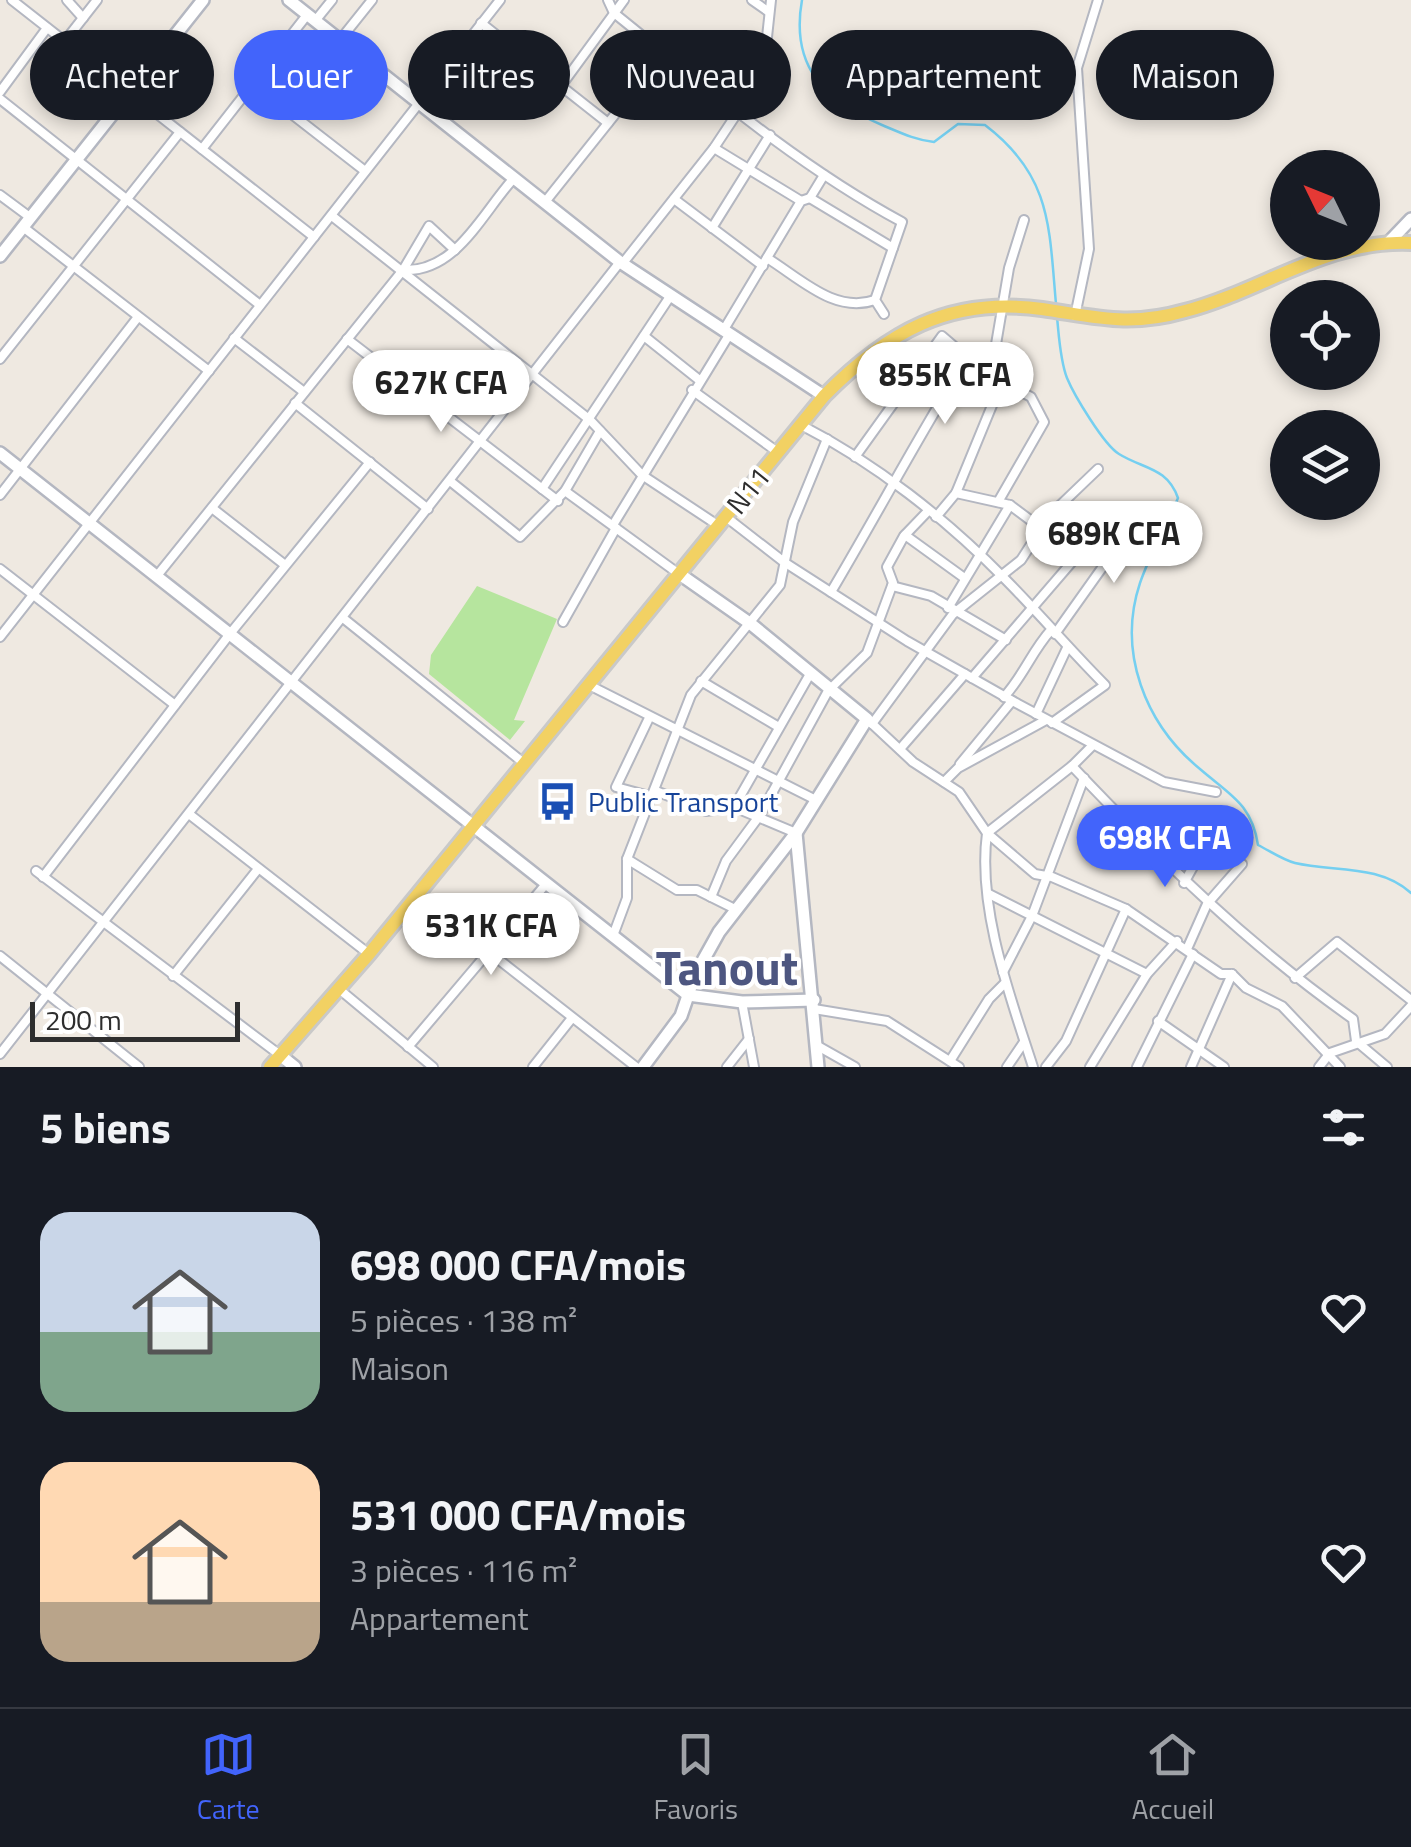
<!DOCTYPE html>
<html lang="fr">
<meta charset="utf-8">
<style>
:root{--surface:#171b24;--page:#20242c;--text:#f1f3f6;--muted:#9ea1a6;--line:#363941;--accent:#4264fb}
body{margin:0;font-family:"Titillium Web",sans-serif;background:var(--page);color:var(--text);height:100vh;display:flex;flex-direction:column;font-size:38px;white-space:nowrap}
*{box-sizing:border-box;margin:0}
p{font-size:32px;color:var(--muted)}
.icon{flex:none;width:55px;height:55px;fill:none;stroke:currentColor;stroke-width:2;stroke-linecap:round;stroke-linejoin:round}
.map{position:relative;height:1067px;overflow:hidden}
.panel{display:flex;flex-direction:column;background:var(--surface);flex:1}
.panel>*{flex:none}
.hud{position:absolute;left:30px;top:30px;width:1352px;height:90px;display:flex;gap:20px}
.needle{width:65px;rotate:313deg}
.tools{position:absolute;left:1270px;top:150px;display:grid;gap:20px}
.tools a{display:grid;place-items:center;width:110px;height:110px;border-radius:50%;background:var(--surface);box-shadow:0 5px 15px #0003;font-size:50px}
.scale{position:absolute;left:30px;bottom:25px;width:210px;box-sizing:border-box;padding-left:10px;border:5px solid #2e2e2e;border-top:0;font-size:28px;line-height:35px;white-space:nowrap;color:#2e2e2e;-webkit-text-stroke:8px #fff;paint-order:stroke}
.price{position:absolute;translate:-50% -85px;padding:0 22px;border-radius:35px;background:#fff;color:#222;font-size:32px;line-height:65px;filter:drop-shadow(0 2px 5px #0008)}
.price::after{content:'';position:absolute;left:50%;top:60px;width:30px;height:22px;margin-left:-15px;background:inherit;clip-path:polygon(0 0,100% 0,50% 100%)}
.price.on{background:var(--accent);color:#fff}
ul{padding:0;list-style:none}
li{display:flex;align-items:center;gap:30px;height:250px;padding:0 40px}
li span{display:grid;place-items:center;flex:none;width:280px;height:200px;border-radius:30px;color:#555}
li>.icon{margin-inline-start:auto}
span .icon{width:120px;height:120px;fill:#fffc;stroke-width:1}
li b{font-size:42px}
h2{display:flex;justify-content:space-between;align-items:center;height:120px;padding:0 40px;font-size:42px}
.pill{padding:0 35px;border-radius:45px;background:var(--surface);box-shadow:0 5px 15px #0003;font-size:35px;line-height:90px}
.pill.on{background:var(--accent);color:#fff}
.tabs{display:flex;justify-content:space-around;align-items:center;height:140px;border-top:2px solid var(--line);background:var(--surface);font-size:28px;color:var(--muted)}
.tabs a{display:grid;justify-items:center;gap:5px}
.tabs .on{color:var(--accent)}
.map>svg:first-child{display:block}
.green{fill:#b6e59e}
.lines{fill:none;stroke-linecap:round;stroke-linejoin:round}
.stream{stroke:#75cff0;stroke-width:2.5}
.street-casing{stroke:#b4b7c1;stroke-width:12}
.secondary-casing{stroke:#b4b7c1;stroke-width:16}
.primary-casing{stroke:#c9c9c9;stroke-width:18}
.street{stroke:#fff;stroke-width:8}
.secondary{stroke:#fff;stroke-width:11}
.primary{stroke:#f2d163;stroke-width:12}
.labels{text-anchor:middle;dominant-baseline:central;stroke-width:8;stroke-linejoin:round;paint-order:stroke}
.street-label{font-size:28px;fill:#2e2e2e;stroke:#fff}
.transit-label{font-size:28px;fill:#164399;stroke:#fff;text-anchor:start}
.town-label{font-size:48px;font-weight:bold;fill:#4d5680;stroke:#fff}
</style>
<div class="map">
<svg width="1411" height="1067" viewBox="0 0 1411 1067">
<rect width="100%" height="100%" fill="#efe9e1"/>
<polygon class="green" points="477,586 557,619 514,720 525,721 510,740 429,674 431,655"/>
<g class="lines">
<g class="stream">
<path d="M802,0c-12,67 23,101 80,125 17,7 33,15 52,17l24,-18 27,1c67,51 64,102 71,179"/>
<path d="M1057,317c2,19 3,43 10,61 7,17 37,67 52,76 24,15 48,13 59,44 -12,28 -28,56 -38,85 -23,69 5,141 60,186 30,26 52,35 58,76 12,6 25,15 37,18 39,9 84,1 116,30"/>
</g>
<defs>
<g id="street">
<polyline points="12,0 314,237"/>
<polyline points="67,0 83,18"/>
<path d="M608,0l6,13c92,74 184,153 288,209l-27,78 9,14"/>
<polyline points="752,0 769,12"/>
<polyline points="315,21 332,0"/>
<polyline points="481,23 608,123"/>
<polyline points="340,40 372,0"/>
<polyline points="65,41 97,0"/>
<polyline points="728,48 763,66"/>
<polyline points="253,84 365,171"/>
<polyline points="561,86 624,0"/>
<polyline points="0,92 47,28"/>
<polyline points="0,99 260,305"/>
<polyline points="714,148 801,201"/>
<polyline points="202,149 307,15"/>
<polyline points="0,195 31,218"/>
<polyline points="810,198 893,248"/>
<polyline points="674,199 763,266"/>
<polyline points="545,202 664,53"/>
<polyline points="332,216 590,420 642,475 719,526"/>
<polyline points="23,227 209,371"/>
<polyline points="712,228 770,135"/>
<path d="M767,258c34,21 68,56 108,42"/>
<polyline points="623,263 714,148 763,74 771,0"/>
<polyline points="403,270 429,226 455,250"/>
<polyline points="1075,316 1089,249 1077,68 1098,0"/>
<polyline points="723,331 801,201 810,198 824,175"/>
<polyline points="644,336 698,379"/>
<polyline points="234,338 304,392"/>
<polyline points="347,339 558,501"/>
<polyline points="0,359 180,132"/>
<polyline points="692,390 779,453"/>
<polyline points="295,403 428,509"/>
<path d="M801,425c74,38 145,94 203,153 35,35 66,72 101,107l-53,38"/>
<polyline points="855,457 942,336 984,372 1031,397 1044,422 998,502"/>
<polyline points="450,481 520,537 565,491 600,431"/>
<polyline points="542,489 671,295"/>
<polyline points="565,491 679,574"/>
<polyline points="956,493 1010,505 1077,555"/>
<polyline points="0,495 138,317"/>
<polyline points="212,508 285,565"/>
<polyline points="726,517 784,562 907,641 1018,704 1164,782 1216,792"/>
<polyline points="936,517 956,493 993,403 994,356 1009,268 1024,220"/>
<polyline points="613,525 729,335"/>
<polyline points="905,535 963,577"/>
<polyline points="0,569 175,705"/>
<path d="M156,577l247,-307c53,3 79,-57 111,-92"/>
<polyline points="892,586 931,596 1006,640"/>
<path d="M831,592c47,-79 89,-159 138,-237"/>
<polyline points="948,608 1010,505"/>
<polyline points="343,618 525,764"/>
<polyline points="563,622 616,528"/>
<polyline points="1055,634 1141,513"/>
<polyline points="0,637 500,0"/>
<polyline points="972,678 1114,513"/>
<polyline points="701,681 777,726"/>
<polyline points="589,685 814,799"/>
<path d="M1004,697c20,-22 28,-46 47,-67"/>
<polyline points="1036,714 1067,648"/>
<polyline points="649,718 616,787 653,797"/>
<path d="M867,719l46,43 46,30 28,41c-10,75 23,163 46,234"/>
<polyline points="872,724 953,614 1021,560 1050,515 1098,469"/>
<polyline points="900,749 965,674"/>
<polyline points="960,764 1012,701"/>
<polyline points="1072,766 1093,745"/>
<polyline points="944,782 958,768 1046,720"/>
<polyline points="656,791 706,811 734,807 796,833"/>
<polyline points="734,807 810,674"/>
<polyline points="189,814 369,954"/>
<polyline points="627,859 677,890 697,890 735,909"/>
<polyline points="36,871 280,1055"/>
<polyline points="43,877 229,635 370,462"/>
<polyline points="1184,883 1216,825"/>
<polyline points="989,894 1147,974"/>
<polyline points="711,897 726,861 760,815 828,691 867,653 893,583 887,567 904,536 928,511"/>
<polyline points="614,933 627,898 627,859 691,695 780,585 793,522 827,439"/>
<polyline points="1187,949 1207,904 1242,864"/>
<polyline points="489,952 636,1067"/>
<polyline points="0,956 139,1067"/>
<polyline points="1003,972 1032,916 1084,778"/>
<polyline points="173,976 258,869"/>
<polyline points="1295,978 1337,942 1411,1000"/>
<polyline points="339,989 433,1067"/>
<polyline points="742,1002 754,1067"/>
<polyline points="814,1009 887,1021 959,1067"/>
<polyline points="1158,1021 1224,1067"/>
<polyline points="816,1045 855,1067"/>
<polyline points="408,1047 546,884"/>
<polyline points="0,1054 620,262"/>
<polyline points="950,1061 989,999 1004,984"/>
<polyline points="533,1067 572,1018"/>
<polyline points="727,1067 749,1039"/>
<polyline points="1007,1067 1024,1042"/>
<polyline points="1046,1067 1066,1041 1126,909"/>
<polyline points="1090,1067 1147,974 1177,941"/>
<polyline points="1137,1067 1193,954"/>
<polyline points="1191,1067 1232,974"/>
<polyline points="1319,1067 1330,1053 1385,1034 1411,1006"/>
<path d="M1340,1067l-58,-61 -36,-18 -14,-14h-11l-95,-65 -74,-32 -17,-3 -48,-41 85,-67c88,93 176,179 281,253l3,22 31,26"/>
</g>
<g id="secondary">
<polyline points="289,0 620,262 824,396"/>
<polyline points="1389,242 1411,219"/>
<polyline points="0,256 203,0"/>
<polyline points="0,453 688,995 742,1002 814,1000"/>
<polyline points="796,833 818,1067"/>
<polyline points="280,1055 295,1067"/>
<polyline points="643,1067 681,1016 695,975 719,932 796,833 867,719 751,624 681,575"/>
</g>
<path id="primary" d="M270,1067l99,-113 455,-558c62,-63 125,-100 218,-87 55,8 87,18 143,2 77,-20 143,-72 226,-68"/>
</defs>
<use href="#street" class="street-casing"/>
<use href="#secondary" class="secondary-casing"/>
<use href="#primary" class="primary-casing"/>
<use href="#street" class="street"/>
<use href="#secondary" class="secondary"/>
<use href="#primary" class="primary"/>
</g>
<defs>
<symbol id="bus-bare" viewBox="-9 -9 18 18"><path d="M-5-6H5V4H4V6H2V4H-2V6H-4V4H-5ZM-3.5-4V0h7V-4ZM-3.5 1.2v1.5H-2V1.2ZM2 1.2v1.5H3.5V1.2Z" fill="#1a4fb4" stroke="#fff" stroke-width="2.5" paint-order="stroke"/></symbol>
</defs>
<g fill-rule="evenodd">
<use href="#bus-bare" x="530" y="774" width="55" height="55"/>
</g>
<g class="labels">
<g class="street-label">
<text transform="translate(748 490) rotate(-51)">N11</text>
</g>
<g class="transit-label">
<text x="588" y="801">Public Transport</text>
</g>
<g class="town-label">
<text x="727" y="967">Tanout</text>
</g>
</g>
</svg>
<div class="tools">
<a><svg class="needle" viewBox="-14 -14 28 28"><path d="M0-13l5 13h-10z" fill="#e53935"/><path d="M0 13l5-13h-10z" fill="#9ea1a6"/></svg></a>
<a><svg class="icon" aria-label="locate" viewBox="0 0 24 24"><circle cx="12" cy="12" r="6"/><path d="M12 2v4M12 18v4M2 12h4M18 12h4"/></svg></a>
<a><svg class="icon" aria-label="layers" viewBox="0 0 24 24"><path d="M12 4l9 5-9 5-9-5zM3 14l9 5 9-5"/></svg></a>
</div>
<div class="scale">200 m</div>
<b class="price" style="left:945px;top:427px">855K CFA</b>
<b class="price" style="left:441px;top:435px">627K CFA</b>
<b class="price" style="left:1114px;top:586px">689K CFA</b>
<b class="price on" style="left:1165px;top:890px">698K CFA</b>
<b class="price" style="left:491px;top:978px">531K CFA</b>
<div class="hud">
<a class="pill">Acheter</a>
<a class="pill on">Louer</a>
<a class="pill">Filtres</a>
<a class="pill">Nouveau</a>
<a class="pill">Appartement</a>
<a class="pill">Maison</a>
</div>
</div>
<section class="panel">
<h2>5 biens<svg class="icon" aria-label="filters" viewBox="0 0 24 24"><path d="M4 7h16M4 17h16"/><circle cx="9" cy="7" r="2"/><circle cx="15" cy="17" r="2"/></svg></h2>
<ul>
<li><span style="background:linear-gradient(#c9d6e8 60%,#7fa58c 0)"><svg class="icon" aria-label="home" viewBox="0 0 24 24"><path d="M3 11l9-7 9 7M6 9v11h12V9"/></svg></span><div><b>698 000 CFA/mois</b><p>5 pièces · 138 m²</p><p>Maison</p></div><svg class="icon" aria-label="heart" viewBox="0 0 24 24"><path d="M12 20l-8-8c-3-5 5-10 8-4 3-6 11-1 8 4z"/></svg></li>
<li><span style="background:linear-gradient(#ffd9b3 70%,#b9a48a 0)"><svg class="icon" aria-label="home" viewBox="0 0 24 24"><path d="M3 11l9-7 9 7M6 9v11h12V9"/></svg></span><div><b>531 000 CFA/mois</b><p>3 pièces · 116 m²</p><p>Appartement</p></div><svg class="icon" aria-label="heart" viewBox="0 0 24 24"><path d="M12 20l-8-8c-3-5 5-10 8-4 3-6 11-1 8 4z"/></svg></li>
</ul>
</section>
<nav class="tabs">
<a class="on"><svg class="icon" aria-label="map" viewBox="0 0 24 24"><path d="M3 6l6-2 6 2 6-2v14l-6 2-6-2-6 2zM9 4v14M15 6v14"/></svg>Carte</a>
<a><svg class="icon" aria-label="saved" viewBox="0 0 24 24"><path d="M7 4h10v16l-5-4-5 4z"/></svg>Favoris</a>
<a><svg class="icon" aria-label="home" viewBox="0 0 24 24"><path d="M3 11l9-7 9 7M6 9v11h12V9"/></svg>Accueil</a>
</nav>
